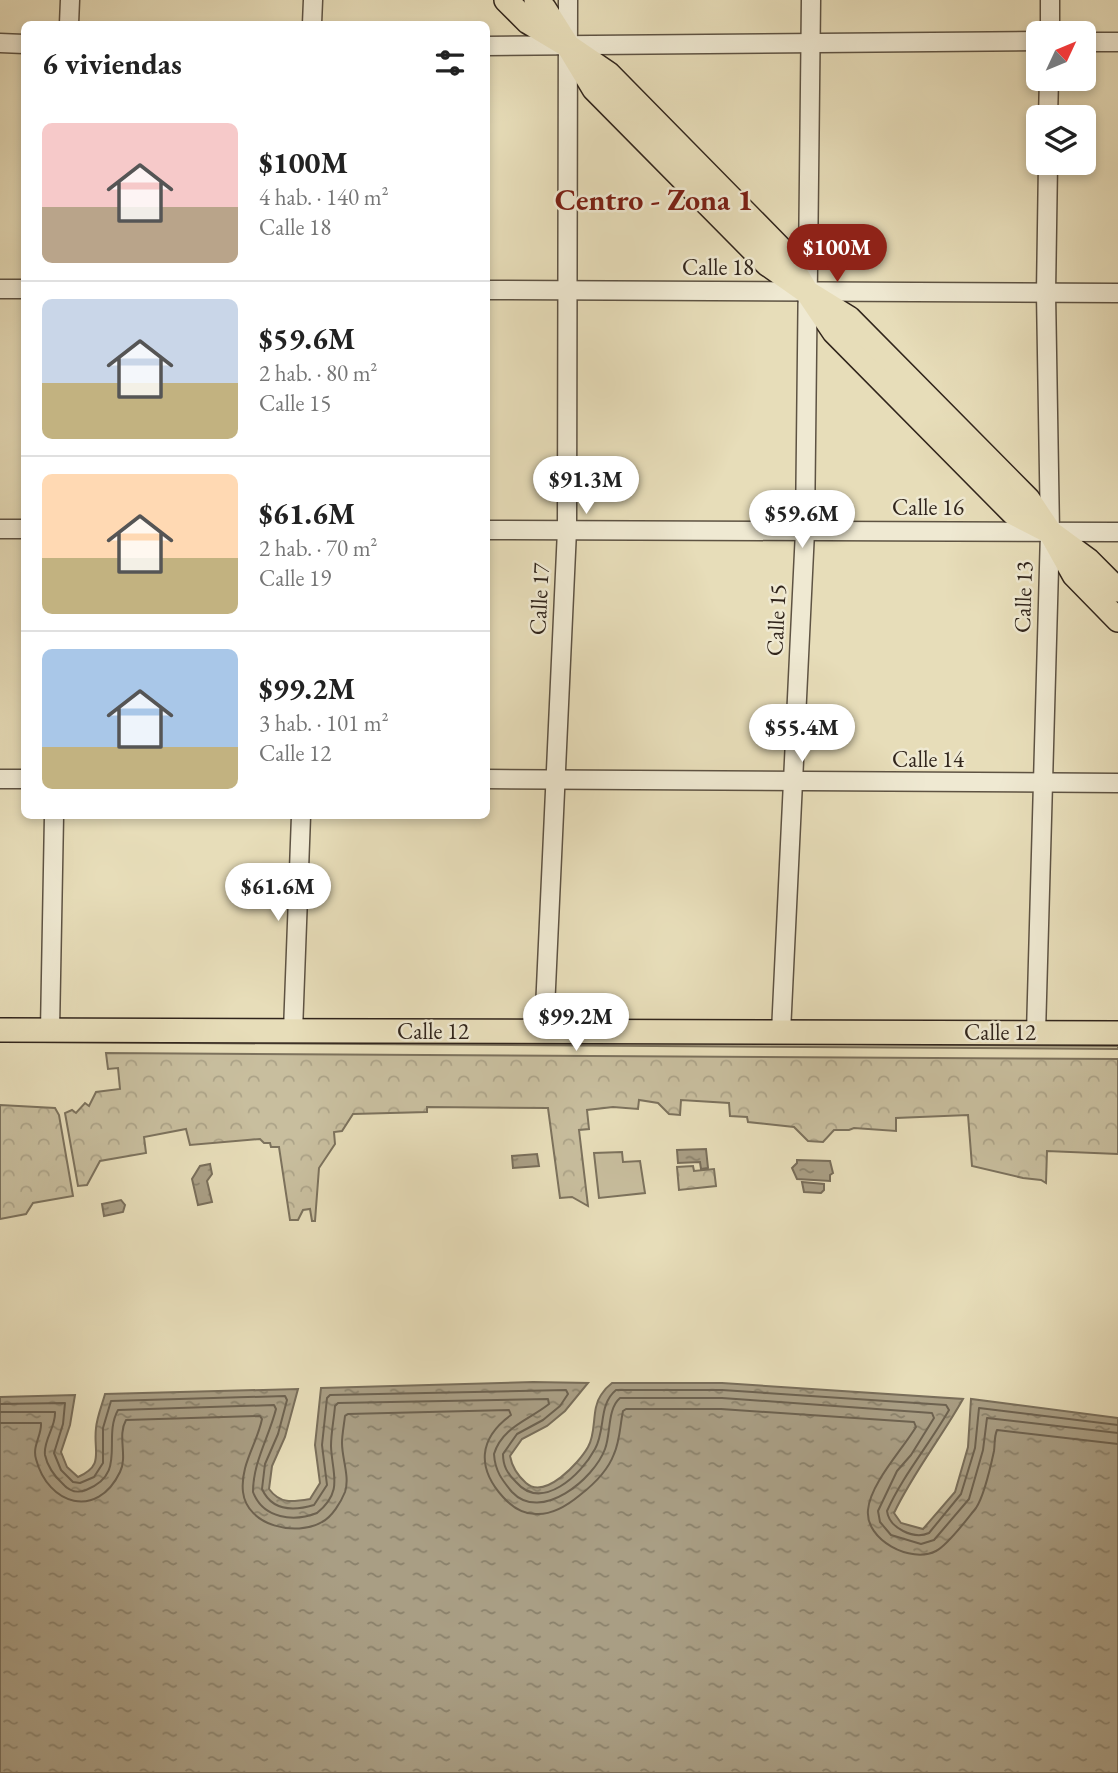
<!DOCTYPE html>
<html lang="es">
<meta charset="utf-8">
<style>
:root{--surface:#fff;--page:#f6f6f6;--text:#222;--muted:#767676;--line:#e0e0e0;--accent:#8f2418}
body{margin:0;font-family:"EB Garamond",serif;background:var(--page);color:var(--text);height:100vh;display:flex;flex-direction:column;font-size:26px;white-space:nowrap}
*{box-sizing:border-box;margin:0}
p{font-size:23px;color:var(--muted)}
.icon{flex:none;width:38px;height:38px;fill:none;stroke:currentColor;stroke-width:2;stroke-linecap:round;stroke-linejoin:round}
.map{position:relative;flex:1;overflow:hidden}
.panel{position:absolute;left:21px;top:21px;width:469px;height:798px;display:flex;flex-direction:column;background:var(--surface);border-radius:10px;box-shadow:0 4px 10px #0003}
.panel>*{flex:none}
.needle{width:46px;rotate:46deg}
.tools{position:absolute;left:1026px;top:21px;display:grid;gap:14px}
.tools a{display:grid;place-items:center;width:70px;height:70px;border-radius:10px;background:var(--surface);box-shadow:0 4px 10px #0003;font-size:35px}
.price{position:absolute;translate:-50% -60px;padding:0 16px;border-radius:24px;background:#fff;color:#222;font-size:23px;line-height:46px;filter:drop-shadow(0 2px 4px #0008)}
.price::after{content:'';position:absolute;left:50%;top:42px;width:21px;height:16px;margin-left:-10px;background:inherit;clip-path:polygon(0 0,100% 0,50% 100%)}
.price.on{background:var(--accent);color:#fff}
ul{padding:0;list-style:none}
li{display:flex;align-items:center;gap:21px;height:175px;padding:0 21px}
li+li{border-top:2px solid var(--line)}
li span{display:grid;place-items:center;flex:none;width:196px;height:140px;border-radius:10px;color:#555}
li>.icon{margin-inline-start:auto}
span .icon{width:84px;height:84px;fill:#fffc;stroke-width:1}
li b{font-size:30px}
h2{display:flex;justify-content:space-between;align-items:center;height:84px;padding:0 21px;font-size:30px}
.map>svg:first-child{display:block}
.park{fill:url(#park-crowns);stroke:#7c725d;stroke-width:2}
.pitch{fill:#c8be9e;stroke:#7c725d;stroke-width:2}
.water{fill:url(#water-ripples);stroke:#796e5a;stroke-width:2}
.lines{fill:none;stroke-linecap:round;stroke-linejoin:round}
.shore{stroke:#6d6250;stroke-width:2}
.minor-casing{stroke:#5e5343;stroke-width:21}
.major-casing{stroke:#31251c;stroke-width:26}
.minor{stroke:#efe9d2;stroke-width:18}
.major{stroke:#e7ddb9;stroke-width:23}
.labels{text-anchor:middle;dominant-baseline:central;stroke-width:5;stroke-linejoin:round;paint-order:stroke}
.street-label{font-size:23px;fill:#31251c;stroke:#efe9d2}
.district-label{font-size:30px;font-weight:bold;fill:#7a1f14;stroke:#efe9d2}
</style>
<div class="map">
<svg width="1118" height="1773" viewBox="0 0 1118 1773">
<defs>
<pattern id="park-crowns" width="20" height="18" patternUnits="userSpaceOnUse" patternTransform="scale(1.75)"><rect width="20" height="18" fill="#c8be9e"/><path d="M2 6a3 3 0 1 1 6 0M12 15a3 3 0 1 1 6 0" fill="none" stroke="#aca388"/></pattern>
<pattern id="water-ripples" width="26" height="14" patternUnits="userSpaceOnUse" patternTransform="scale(1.75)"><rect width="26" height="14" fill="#a99e84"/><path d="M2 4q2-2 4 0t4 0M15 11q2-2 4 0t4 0" fill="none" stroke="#8a816b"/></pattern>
</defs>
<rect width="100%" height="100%" fill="#e7ddb9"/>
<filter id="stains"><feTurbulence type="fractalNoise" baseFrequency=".00286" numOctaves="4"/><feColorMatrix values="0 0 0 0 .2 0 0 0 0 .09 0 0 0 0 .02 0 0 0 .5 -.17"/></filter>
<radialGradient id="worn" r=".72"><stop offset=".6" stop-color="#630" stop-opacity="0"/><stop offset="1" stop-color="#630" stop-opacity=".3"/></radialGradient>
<g class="park">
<polygon points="106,1053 1118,1059 1118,1154 1047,1151 1046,1183 1041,1180 1023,1178 972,1166 968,1115 896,1118 896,1131 854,1128 849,1130 834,1130 823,1142 808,1141 794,1127 748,1122 747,1117 730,1116 729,1103 681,1100 680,1115 669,1114 658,1103 639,1100 638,1109 613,1107 587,1110 589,1129 579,1130 588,1206 572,1197 560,1198 548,1108 427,1107 427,1112 353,1114 342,1131 334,1132 335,1144 319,1168 315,1221 312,1221 310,1209 303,1210 298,1220 290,1220 279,1147 271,1147 270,1143 264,1143 260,1139 190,1145 186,1129 144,1137 146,1153 100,1161 87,1185 78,1186 65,1113 72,1110 76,1113 85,1103 89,1106 96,1092 120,1089 118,1068 108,1069"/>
<polygon points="0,1105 55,1108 59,1115 73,1196 33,1203 26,1214 0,1219"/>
<polygon points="693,1166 694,1171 714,1169 716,1186 679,1190 677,1167"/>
</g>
<g class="pitch">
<polygon points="43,1038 1118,1046 1118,1049 43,1042"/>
<polygon points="622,1152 623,1162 640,1161 645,1193 599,1198 594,1153"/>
</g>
<g class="water">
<polygon points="706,1149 708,1168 701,1169 700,1162 678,1163 677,1150"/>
<polygon points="537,1154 539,1166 513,1168 512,1156"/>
<polygon points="797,1160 830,1161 833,1173 830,1175 830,1181 797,1179 792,1168 797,1163"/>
<polygon points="210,1164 212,1174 207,1181 212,1202 198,1205 192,1179 200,1166"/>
<polygon points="802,1182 824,1184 824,1190 821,1193 804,1192"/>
<polygon points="121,1200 125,1205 123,1212 104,1216 102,1204"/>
<path d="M533,1382l55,1 -23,28 -18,15 -25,13 -12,17c2,11 7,19 16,27 19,17 53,-20 62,-36 9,-15 3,-38 13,-52 3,-5 7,-9 11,-12h110l241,16c-22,39 -50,74 -69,114l7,10 22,6 32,-37 13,-45 3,-48 147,19v355h-1118v-376l75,-2 -5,30 -9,27 6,15 11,10c27,-12 15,-25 18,-49 1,-11 6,-23 9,-34l193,-5 -13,48 -13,29 -3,23c11,15 23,13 41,10l10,-16 -5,-38 6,-57z"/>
</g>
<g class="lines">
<g class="shore">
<path d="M0,1404l65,-1 -2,21 -9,29 7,17 12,12 7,1 14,-6 9,-14v-35l8,-27 174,-5 2,4 -9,34 -13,30 -3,25c10,22 32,22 52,16l13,-20 -5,-40 5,-47 3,-3 236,-5 2,4 -8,12 -17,14 -26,14 -14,20c0,12 4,19 13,28 26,30 65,-7 79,-33 11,-20 3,-44 21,-59h106l224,15 3,5c-20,35 -46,65 -62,101 2,17 27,29 42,22l32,-39 14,-46 4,-40 139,17"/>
<path d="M0,1412h55c1,15 -12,28 -10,43 2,10 9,21 17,28 7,8 14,11 24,7 42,-16 16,-51 32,-80l156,-5 2,4c-7,28 -23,53 -23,83 10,27 41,30 64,21 27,-22 15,-39 14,-67 0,-13 3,-27 4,-40l3,-3 210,-4 1,5c-20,16 -47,23 -55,50 1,17 8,26 18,38 29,31 82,-13 93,-43 6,-15 2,-40 15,-51h102l210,15 2,5 -23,37 -14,16 -19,40 2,11 11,13 30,9 13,-4 35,-41 14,-49 4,-32 131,15"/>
<path d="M0,1423h41c1,12 -9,23 -5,36 12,46 61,61 84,13 8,-16 -3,-36 6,-52l134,-4 2,3c-5,25 -22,46 -19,73 4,34 53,45 79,30 10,-5 19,-20 23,-30 5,-15 -3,-33 -3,-49 0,-8 2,-18 3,-27l3,-2 161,-4 2,5c-33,24 -34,53 -8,82 9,10 19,17 33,17 16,1 32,-9 44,-19 13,-10 28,-25 34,-41 6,-13 6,-29 9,-43l3,-2h95l193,13 2,5c-14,23 -46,57 -48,83 -3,30 43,54 68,41 12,-6 31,-32 40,-43 8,-12 15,-43 18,-57 1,-7 0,-14 3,-21l121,14"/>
</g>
<defs>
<g id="minor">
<polyline points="69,24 70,0"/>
<polyline points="312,24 313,0"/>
<polyline points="1050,33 1050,0"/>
<polyline points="1083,42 1118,42"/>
<polyline points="0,43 24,44"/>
<polyline points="486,46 1038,41"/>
<polyline points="1048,117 1049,79"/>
<polyline points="0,289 24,289"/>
<polyline points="486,290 1118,293"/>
<polyline points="0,529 24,529"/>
<polyline points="486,530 1118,532"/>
<polyline points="0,779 24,779"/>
<polyline points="486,779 1118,783"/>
<polyline points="50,1030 54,816"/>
<polyline points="293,1031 301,816"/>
<polyline points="544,1031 567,530 568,0"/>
<polyline points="781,1032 805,531 811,0"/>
<polyline points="1036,1033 1050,532 1046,293 1048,163"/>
</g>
<g id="major">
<polyline points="506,0 528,22 568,46 594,89 767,264 807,292 834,332 1013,513 1050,532 1074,575 1118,620"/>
<polyline points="536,0 544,8 568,46 609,74 782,250 807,292 849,318 1028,499 1050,532 1088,560 1118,590"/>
<polyline points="0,1030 1118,1033"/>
</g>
</defs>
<use href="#minor" class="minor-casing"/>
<use href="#major" class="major-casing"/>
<use href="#minor" class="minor"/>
<use href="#major" class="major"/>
</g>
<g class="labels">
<g class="street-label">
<text x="718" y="267">Calle 18</text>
<text x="928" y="507">Calle 16</text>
<text transform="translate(1023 597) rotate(-88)">Calle 13</text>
<text transform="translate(539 599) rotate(-87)">Calle 17</text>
<text transform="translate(776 620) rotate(-87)">Calle 15</text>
<text x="928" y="759">Calle 14</text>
<text x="433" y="1031">Calle 12</text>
<text x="1000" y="1032">Calle 12</text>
</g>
<g class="district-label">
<text x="654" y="199">Centro - Zona 1</text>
</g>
</g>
<rect width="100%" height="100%" filter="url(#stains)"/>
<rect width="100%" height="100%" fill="url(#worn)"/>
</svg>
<div class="tools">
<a><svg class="needle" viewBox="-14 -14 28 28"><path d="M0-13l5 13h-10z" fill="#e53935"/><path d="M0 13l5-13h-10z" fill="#767676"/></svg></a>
<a><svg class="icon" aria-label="layers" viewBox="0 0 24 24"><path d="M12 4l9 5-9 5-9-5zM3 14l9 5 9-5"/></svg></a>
</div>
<b class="price on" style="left:837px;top:284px">$100M</b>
<b class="price" style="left:586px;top:516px">$91.3M</b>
<b class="price" style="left:802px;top:550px">$59.6M</b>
<b class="price" style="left:802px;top:764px">$55.4M</b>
<b class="price" style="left:278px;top:923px">$61.6M</b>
<b class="price" style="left:576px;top:1053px">$99.2M</b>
<section class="panel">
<h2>6 viviendas<svg class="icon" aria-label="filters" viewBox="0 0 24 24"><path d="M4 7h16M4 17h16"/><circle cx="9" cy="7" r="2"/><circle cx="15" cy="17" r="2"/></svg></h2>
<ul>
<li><span style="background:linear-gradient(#f6c9c9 60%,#b9a48a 0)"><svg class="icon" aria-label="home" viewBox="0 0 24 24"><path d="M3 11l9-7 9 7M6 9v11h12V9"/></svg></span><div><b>$100M</b><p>4 hab. · 140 m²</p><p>Calle 18</p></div></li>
<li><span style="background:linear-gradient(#c9d6e8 60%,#c2b280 0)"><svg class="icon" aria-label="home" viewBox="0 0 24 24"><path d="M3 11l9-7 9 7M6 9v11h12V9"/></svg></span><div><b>$59.6M</b><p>2 hab. · 80 m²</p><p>Calle 15</p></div></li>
<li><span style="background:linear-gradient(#ffd9b3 60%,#c2b280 0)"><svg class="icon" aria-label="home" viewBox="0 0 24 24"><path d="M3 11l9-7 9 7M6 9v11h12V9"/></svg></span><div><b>$61.6M</b><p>2 hab. · 70 m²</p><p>Calle 19</p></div></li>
<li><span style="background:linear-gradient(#a9c7e8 70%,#c2b280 0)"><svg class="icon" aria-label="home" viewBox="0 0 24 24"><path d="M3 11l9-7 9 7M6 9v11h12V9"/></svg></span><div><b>$99.2M</b><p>3 hab. · 101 m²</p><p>Calle 12</p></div></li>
</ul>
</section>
</div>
